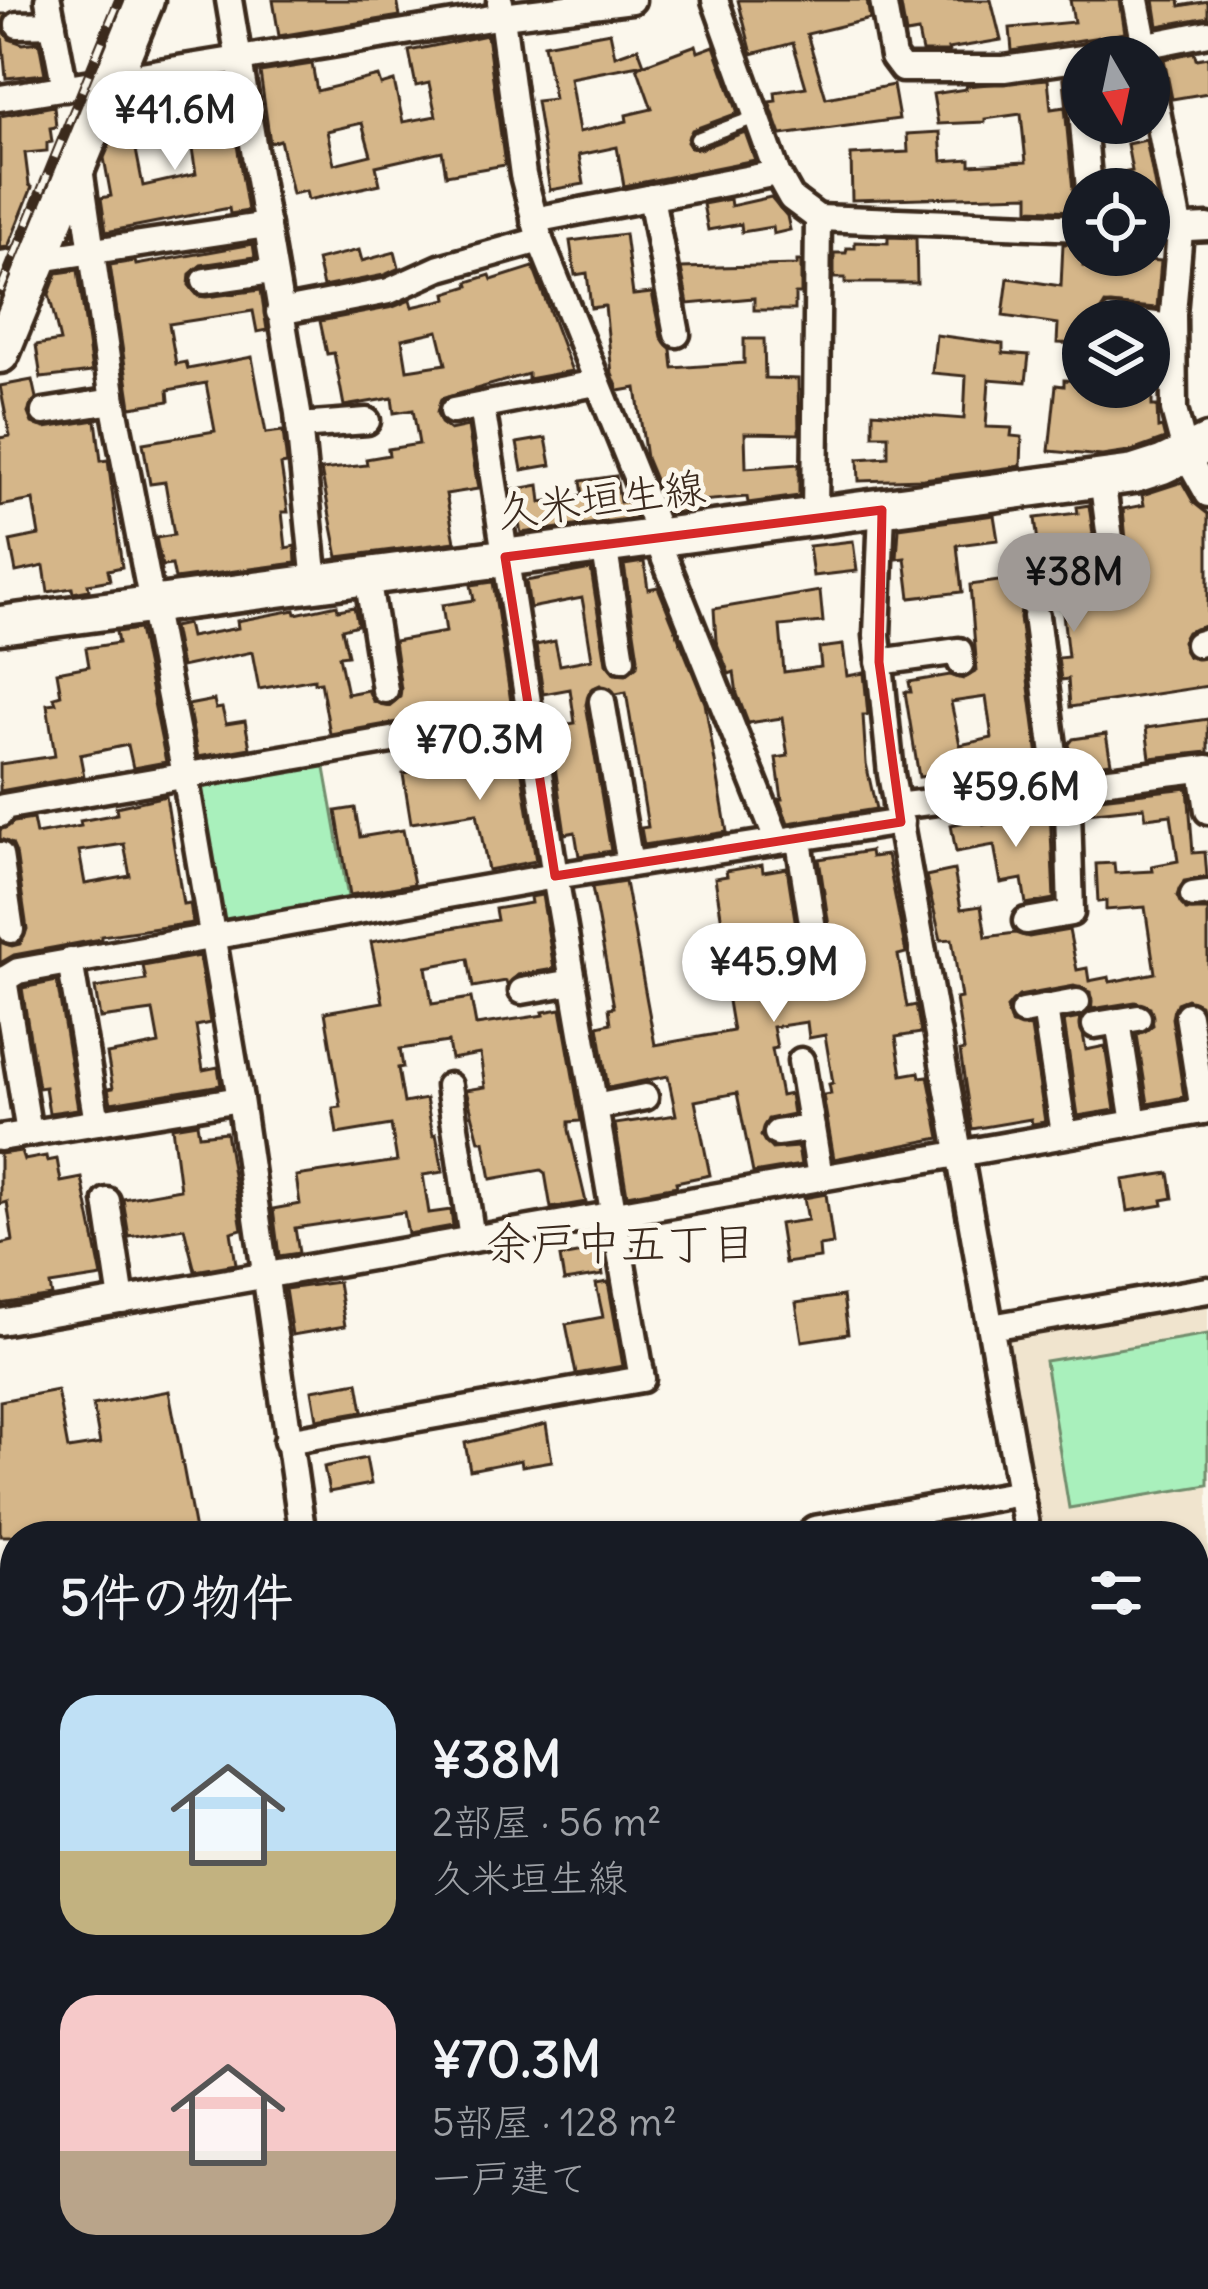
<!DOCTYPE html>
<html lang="ja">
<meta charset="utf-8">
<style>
:root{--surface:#171b24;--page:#242831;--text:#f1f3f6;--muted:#9ea1a6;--accent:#9f9995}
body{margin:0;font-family:Delius,"Klee One",sans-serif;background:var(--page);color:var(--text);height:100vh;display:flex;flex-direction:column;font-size:45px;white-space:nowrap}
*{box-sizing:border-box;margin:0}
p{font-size:39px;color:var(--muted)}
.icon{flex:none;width:66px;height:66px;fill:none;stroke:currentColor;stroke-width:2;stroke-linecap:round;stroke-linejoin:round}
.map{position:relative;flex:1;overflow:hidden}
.details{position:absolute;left:0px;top:1521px;width:1209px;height:768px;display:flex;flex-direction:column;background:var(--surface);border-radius:48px 48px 0 0;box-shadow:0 3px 9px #0004}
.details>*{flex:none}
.needle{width:78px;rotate:171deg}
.controls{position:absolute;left:1062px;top:36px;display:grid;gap:24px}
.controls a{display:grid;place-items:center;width:108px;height:108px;border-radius:50%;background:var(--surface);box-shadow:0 3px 9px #0004;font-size:60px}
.price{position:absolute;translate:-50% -102px;padding:0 27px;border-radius:42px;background:#fff;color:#222;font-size:39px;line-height:78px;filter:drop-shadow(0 3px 6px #0008)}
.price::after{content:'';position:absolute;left:50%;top:72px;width:36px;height:27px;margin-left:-18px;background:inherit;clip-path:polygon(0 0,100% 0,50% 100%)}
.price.selected{background:var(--accent);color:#111}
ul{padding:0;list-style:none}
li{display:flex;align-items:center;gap:36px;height:300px;padding:0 60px}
li span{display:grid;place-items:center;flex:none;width:336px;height:240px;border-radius:36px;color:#555}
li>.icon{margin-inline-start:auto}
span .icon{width:144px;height:144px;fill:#fffc;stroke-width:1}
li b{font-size:51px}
h2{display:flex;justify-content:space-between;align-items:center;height:144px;padding:0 60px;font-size:51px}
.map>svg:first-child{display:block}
.built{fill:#f0e4ce}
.green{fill:#a9f0bc;stroke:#728d6d;stroke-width:3}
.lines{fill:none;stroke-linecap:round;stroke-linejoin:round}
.river{stroke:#99c9f5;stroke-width:39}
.building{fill:#d5b689;stroke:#3b2a1e;stroke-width:3;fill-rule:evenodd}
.lane-casing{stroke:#3b2a1e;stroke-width:21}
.street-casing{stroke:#3b2a1e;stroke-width:33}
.secondary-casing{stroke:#3b2a1e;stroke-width:45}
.lane{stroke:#fbf7ec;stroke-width:12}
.street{stroke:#fbf7ec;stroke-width:24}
.secondary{stroke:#fbf7ec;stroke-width:36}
.rail-casing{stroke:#3b2a1e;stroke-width:10}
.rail{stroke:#fbf7ec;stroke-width:6;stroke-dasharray:18;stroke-linecap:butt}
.marked{fill:none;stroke:#d62828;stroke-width:9;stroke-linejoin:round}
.labels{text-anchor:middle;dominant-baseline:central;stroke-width:10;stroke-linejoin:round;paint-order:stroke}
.street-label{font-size:42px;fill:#3b2a1e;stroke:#fbf7ec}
.neighbourhood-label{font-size:45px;fill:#3b2a1e;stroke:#fbf7ec}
</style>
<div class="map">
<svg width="1208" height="2289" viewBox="0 0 1208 2289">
<rect width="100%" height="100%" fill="#fbf7ec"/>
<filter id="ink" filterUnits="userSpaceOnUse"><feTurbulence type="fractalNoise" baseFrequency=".00833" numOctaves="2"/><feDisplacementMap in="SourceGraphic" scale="24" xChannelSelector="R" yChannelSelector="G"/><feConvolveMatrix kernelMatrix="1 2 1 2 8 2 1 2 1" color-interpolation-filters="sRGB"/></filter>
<g filter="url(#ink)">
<polygon class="built" points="1208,1295 1208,1614 1194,1617 1194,1536 1039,1536 1006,1351 1008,1329"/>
<g class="green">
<polygon points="323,757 349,903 234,923 221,919 195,788 199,779"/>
<polygon points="1208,1334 1208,1485 1069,1508 1045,1361"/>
</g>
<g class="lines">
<polyline class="river" points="1194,1845 1208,1842"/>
</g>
<g class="building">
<polygon points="273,0 397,0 400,16 279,36"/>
<polygon points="738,0 867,0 870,19 807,34 826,98 893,85 899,119 781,135 769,102 776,101 775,92 806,87 793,43 752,54"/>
<polygon points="900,0 991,0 1001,40 948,49 949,52 922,52 918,32 906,34"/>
<polygon points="1070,0 1120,0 1125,33 1012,51 1010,28 1074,22"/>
<polygon points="1154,0 1179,0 1180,6 1208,1 1208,17 1158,26"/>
<polygon points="0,14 6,14 2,27 9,39 23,44 39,42 45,74 6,78"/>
<polygon points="610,32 615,56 638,48 644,64 570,78 579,132 627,121 626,115 652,109 637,67 696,45 698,52 714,46 738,113 692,130 687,142 691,148 700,149 745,132 755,160 624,186 617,147 579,155 584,184 550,190 536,101 554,99 544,44"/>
<path d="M487,35l18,130 -59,10 -4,-24 -66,15 4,18 -72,16 -2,-9 -14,3 -12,-54 -10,3 -10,-71 52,-8 5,27 61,-15 3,9 13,-4 9,41 33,-6 -7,-33 -13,3 -7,-35zM362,123l9,32 -37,9 -7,-33z"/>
<polygon points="1194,52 1196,59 1208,57 1208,93 1172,99 1164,59"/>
<polygon points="1048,79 1051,109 1065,107 1075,211 1029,209 1029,195 852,200 851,155 908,152 907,134 940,132 942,161 970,159 970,165 1026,162 1021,114 985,119 985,122 938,124 933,94 966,89 966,86"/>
<polygon points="201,82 209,126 233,121 248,211 230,214 229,208 106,232 101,198 111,196 104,158 115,132 152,124 156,146 136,150 143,186 196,174 182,85"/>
<polygon points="54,106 56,127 50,128 52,142 47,143 47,151 25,153 29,185 32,187 8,247 0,248 0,116"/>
<polygon points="1146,140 1160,213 1149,213 1149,189 1105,189 1104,177 1132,171 1127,144"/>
<polygon points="771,197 787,216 790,230 773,234 772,227 742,232 741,224 708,230 703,204 730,199 731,206"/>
<polygon points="625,234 633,295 652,293 661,337 671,349 673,368 744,363 744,339 764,339 765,378 798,379 799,434 745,433 746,468 799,464 799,496 748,503 747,497 687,502 688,511 669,513 646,458 636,388 619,391 612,374 605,306 591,308 587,273 575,275 570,241"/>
<polygon points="888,237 916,238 917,283 845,283 845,278 834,278 834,253 846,253 847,248 855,248 855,242 888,243"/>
<polygon points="253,244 255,257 201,265 190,274 189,285 198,296 206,297 261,290 267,330 257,332 253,311 169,324 176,364 186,362 188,369 252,357 266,433 283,431 287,464 281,465 288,512 282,512 286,548 295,546 296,563 175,579 172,565 162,566 156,538 174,535 165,482 150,484 143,443 215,431 206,383 168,390 169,401 131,407 110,265 135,261 136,265"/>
<polygon points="1063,244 1083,244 1083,266 1132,269 1132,259 1161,261 1157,308 1105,304 1100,313 1103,321 1083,321 1083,344 1057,343 1058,324 1003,316 1008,278 1061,286"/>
<polygon points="359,250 362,261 395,252 399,268 384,275 323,287 317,260"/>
<polygon points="797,261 801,261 801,294 795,294 795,310 754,310 754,298 688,304 681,268 797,265"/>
<path d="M533,267l39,104 -44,8v-5l-87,25 -4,14 4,10 9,7 18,-4 10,63 -32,5 9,48 -117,15 -17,-87 46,-5 -1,-6 23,-4 -1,-6 31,-5 -6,-34 -19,3 -2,-15 -48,8 -10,-53 -7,1 -7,-33 73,-14 17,-7 2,7 35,-8 -1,-6 23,-7 -1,-4 22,-7 2,5zM438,331l8,33 -39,6 -5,-31z"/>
<polygon points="78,270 92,372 41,378 36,345 60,341 49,294 57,273"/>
<polygon points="936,335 1003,344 1003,353 1029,355 1026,382 989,379 986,427 1012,428 1011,436 1022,437 1021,466 923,479 859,481 858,459 888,457 888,435 873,435 873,412 964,419 966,376 932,373"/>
<polygon points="32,380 36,398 28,413 32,423 45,428 96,420 101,461 108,460 122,567 108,570 110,580 88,584 89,590 73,593 72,588 48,592 44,566 16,572 10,541 39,535 33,500 0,506 0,438 10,436 0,386"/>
<polygon points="1064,380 1083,381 1083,387 1097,387 1096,390 1152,390 1152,406 1157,406 1158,428 1162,427 1165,439 1129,452 1102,456 1049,451 1056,385 1064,386"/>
<polygon points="546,438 551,465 522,470 517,443"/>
<polygon points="616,476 620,502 628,501 635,518 521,533 512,490 539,485 541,502 583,495 581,481"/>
<path d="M1182,482l12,21 14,11v111l-21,7 -5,9 6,16 20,1v28l-138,21 -2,-28 -7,1 -3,-22 10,-1 -6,-52 -13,1 -16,-6 -12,9 -1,9 20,154 -40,5 -1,-10 -80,10 -14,-85h6l-2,-10 41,-7 13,4 14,-8 -7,-86 72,-10 -7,-57 43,-5 -1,-6 12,-2 4,29 -10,12 3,14 10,5 20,-3 11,-11 -4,-42 21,-4 -2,-10zM986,697l6,41 -32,7 -9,-43z"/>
<polygon points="994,515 998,540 957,545 962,592 910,598 905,558 897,559 899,528"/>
<polygon points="853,541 857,571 813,576 809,546"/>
<polygon points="644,562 648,589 658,587 705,703 727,832 644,845 641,828 648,827 626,692 616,694 600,685 591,689 586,704 611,851 579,856 575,832 565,834 549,727 575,723 570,689 543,694 536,645 555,641 560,665 592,659 584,609 582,598 530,608 526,581 591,569 606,663 615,674 626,675 637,666 638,658 624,565"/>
<polygon points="493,582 511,702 330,734 321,682 314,683 314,679 259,689 252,652 181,667 173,627 187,624 190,637 238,628 237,621 295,610 296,614 337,605 338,610 354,607 358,625 342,629 348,655 339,656 347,694 368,690 373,701 389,706 400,697 401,689 394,641 446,632 442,605 474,600 471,585"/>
<polygon points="820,591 823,622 780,626 784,672 821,667 819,648 843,645 847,676 864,673 868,715 863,715 866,763 876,809 788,823 779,799 782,799 776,758 788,756 782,718 748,723 737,694 734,672 729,674 716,641 714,609"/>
<polygon points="139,629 166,762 133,768 128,745 80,755 84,776 0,791 0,764 55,756 47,704 56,703 54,697 61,695 57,672 89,666 86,648 118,643 116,632"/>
<polygon points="214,700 216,709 222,708 226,724 245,721 250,748 198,757 188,705"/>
<polygon points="1208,719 1208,752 1150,758 1146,728"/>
<polygon points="1106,734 1111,763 1073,768 1069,744 1073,739"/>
<polygon points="518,748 536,861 488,870 477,813 411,823 403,774 469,764 468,755"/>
<polygon points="1188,788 1193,853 1205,852 1207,877 1184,881 1177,896 1186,910 1208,910 1208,1036 1200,1004 1187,999 1177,1003 1172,1018 1184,1097 1148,1104 1137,1035 1153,1025 1150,1007 1135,1002 1092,1009 1090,992 1074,986 1019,996 1007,1008 1011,1024 1031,1027 1045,1122 1032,1124 1031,1119 972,1129 960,1051 964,1050 956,999 961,998 952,939 941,940 926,876 954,870 961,909 981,906 986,937 1015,933 1029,937 1069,930 1077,970 1087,968 1089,981 1109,977 1110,982 1155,973 1145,907 1106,910 1106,901 1098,902 1096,864 1114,863 1115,873 1153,871 1152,866 1178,861 1171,815 1146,818 1144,807 1085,813 1082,800"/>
<path d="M166,796l17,108 7,-1 3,20 -92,13v3l-87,16 -14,8v-21l12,4 8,-2 7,-15 -11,-76 -4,-9 -12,-5v-9l14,-8 19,-3 3,15 45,-8 -1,-5 37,-7 -1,-7zM124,844l6,32 -45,8 -6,-33z"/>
<polygon points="355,808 360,837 403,830 414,884 350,895 336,811"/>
<polygon points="1050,808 1054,899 1026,904 1022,879 1001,883 994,845 956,852 951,825 983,818 984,825"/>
<polygon points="870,851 871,857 887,855 906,953 898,955 907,1007 916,1005 921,1033 896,1037 902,1075 919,1072 920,1077 928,1076 940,1138 834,1159 823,1095 831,1094 829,1084 833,1083 825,1035 809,1038 807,1022 773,1027 777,1048 772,1049 781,1096 790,1094 793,1114 768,1119 761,1136 772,1149 798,1147 801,1165 753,1173 737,1093 695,1101 710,1175 676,1182 677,1186 627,1195 615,1124 676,1115 668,1076 608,1088 598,1026 611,1023 609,1008 614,1007 592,887 625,882 655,1045 733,1031 725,983 750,978 742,931 724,934 715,878 727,876 726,871 762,865 763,872 787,868 801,958 810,969 821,970 828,966 833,953 819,859"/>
<polygon points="542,895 554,969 518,975 507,985 506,981 473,987 468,959 426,967 432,1004 471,998 476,1025 544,1015 543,1012 561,1009 581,1121 569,1122 569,1130 586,1202 551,1208 545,1173 541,1170 491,1179 484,1141 479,1141 466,1090 485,1087 480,1054 451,1059 448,1042 400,1049 403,1067 398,1068 404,1103 426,1099 433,1135 436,1134 443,1172 423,1175 429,1213 451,1210 453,1226 408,1234 404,1212 295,1228 299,1253 279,1256 273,1209 300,1204 296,1176 397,1161 391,1125 337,1134 333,1108 341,1107 325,1012 383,1002 371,942 497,920 495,909 531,903 530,897"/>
<polygon points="199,956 210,1023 196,1026 203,1070 218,1067 221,1085 111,1103 108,1089 113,1088 107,1054 159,1044 153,1011 100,1018 95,988 146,980 143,966"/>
<polygon points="57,981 78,1109 49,1113 45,1087 38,1088 22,988"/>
<polygon points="1080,1018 1086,1050 1105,1046 1115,1110 1078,1116 1064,1021"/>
<polygon points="197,1123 199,1135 226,1132 242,1229 231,1232 236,1264 195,1271 184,1228 129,1237 123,1199 180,1189 172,1127"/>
<polygon points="21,1151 24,1160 46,1156 47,1161 57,1159 61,1182 82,1178 102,1277 50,1285 52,1296 0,1304 0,1244 13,1241 7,1202 0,1204 0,1154"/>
<polygon points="1169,1173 1173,1198 1162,1200 1163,1205 1128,1211 1123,1180"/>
<polygon points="826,1194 833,1244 819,1246 820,1258 785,1263 779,1224 808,1220 804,1198"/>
<polygon points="599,1250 603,1275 564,1281 560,1257"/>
<polygon points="338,1282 345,1326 292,1335 285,1289"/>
<polygon points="608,1282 623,1366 576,1374 566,1324 603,1317 596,1284"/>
<polygon points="843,1296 848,1334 802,1341 796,1303"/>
<polygon points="358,1382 363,1411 317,1419 312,1390"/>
<polygon points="57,1390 68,1449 100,1444 93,1405 169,1391 196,1536 0,1536 0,1401"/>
<polygon points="546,1424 552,1461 522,1466 521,1460 470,1470 465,1443"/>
<polygon points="366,1458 371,1484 329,1492 324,1467"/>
</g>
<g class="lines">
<defs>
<g id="lane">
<polyline points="697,139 756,117"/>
<polyline points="1110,313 1172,321"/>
</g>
<g id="street">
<polyline points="48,0 65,88"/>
<polyline points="229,0 298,413 315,583"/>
<polyline points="715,0 777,173 791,198 818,218 815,517"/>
<polyline points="883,0 893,57 902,69 1004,69 1083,58"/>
<polyline points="1136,0 1147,57"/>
<polyline points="500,2 523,175 540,240 660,536"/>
<polyline points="18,25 53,24"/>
<polyline points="1087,57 1208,33"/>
<polyline points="1077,59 1083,119"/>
<polyline points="1149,69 1180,231 1173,314 1174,410 1186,455 1208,494"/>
<polyline points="0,98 503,16 632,0"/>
<polyline points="1083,123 1089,189"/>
<polyline points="80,168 113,401 185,775 240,1099 303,1536"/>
<polyline points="651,197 677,334"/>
<polyline points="818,218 1083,228"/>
<polyline points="534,220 777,173"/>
<polyline points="1149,230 1208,227"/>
<polyline points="0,265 267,225"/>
<polyline points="205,281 273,271"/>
<polyline points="279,312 389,291 440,268 540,240"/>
<polyline points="453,411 596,383"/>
<polyline points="44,412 113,401"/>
<polyline points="299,426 367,421"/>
<polyline points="882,510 877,635 891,774 1028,1536"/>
<polyline points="656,537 777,839"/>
<polyline points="604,544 622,659"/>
<polyline points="1099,549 1111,546 1102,478"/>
<polyline points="367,576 385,690"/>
<polyline points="1198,644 1208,641"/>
<polyline points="879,662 959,651 961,663"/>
<polyline points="602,701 630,864"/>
<polyline points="1202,769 1208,811"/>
<polyline points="896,806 1208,768"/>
<polyline points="0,814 3,807 530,716"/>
<polyline points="799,841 817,954"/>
<polyline points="0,855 11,930"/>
<polyline points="1193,895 1208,893"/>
<polyline points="1026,921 1071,913 1068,809 1058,784 1036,616"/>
<polyline points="70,961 97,1122"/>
<polyline points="4,979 29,1133"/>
<polyline points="0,982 18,971 555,876 901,822"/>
<polyline points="522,991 573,982"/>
<polyline points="1045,1008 1064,1134"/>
<polyline points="1023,1012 1077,1002"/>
<polyline points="1188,1015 1203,1111"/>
<polyline points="1118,1021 1134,1123"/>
<polyline points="1095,1025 1138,1018"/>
<polyline points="801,1061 820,1177"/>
<polyline points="449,1086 472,1239"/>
<polyline points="595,1107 645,1097"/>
<polyline points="777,1133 812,1128"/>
<polyline points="0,1138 240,1099"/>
<polyline points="107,1201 122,1301"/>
<polyline points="0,1322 1208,1110"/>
<polyline points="991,1327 1208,1290"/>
<polyline points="287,1441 642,1379 555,876 482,406"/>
<polyline points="814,1529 1021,1493"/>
<polyline points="1194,1625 1208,1623"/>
<polyline points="0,1832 15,1830"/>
<polyline points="1194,2013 1208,2012"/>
<polyline points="452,2274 454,2289"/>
<polyline points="778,2274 781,2289"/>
<polyline points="1148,2274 1151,2289"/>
</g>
<g id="secondary">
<polyline points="0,354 145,0"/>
<polyline points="0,625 1134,474 1162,465 1208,443"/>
</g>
</defs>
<use href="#lane" class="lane-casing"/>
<use href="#street" class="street-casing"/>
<use href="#secondary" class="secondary-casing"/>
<use href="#lane" class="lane"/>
<use href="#street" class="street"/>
<use href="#secondary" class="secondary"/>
<defs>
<polyline id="rail" points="0,291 119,0"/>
</defs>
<use href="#rail" class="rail-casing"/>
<use href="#rail" class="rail"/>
</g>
</g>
<path class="marked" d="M882,510l-3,152 22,160 -346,54 -50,-319z"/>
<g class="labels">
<g class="street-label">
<text transform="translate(601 499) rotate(-7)">久米垣生線</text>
</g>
<g class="neighbourhood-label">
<text x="621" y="1243">余戸中五丁目</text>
</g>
</g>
</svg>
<div class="controls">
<a><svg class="needle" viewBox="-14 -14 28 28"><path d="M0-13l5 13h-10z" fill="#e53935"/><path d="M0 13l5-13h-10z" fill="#9ea1a6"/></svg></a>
<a><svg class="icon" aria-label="locate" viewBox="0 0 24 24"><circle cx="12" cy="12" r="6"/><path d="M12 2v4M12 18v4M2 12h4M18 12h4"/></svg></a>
<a><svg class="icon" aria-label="layers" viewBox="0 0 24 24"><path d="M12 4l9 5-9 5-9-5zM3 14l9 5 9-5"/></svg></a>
</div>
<b class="price" style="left:175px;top:173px">¥41.6M</b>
<b class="price selected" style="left:1074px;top:635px">¥38M</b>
<b class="price" style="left:480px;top:803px">¥70.3M</b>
<b class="price" style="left:1016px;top:850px">¥59.6M</b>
<b class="price" style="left:774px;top:1025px">¥45.9M</b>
<section class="details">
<h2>5件の物件<svg class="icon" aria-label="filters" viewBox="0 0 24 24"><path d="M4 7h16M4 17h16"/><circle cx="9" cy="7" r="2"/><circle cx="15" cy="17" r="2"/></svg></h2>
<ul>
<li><span style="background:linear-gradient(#bfe0f5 65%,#c2b280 0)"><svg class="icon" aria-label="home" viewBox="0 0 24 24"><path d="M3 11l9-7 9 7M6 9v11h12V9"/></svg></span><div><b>¥38M</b><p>2部屋 · 56 m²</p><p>久米垣生線</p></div></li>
<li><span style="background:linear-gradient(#f6c9c9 65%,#b9a48a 0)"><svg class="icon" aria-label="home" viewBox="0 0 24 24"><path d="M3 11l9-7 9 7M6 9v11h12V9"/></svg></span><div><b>¥70.3M</b><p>5部屋 · 128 m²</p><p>一戸建て</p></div></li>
</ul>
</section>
</div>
